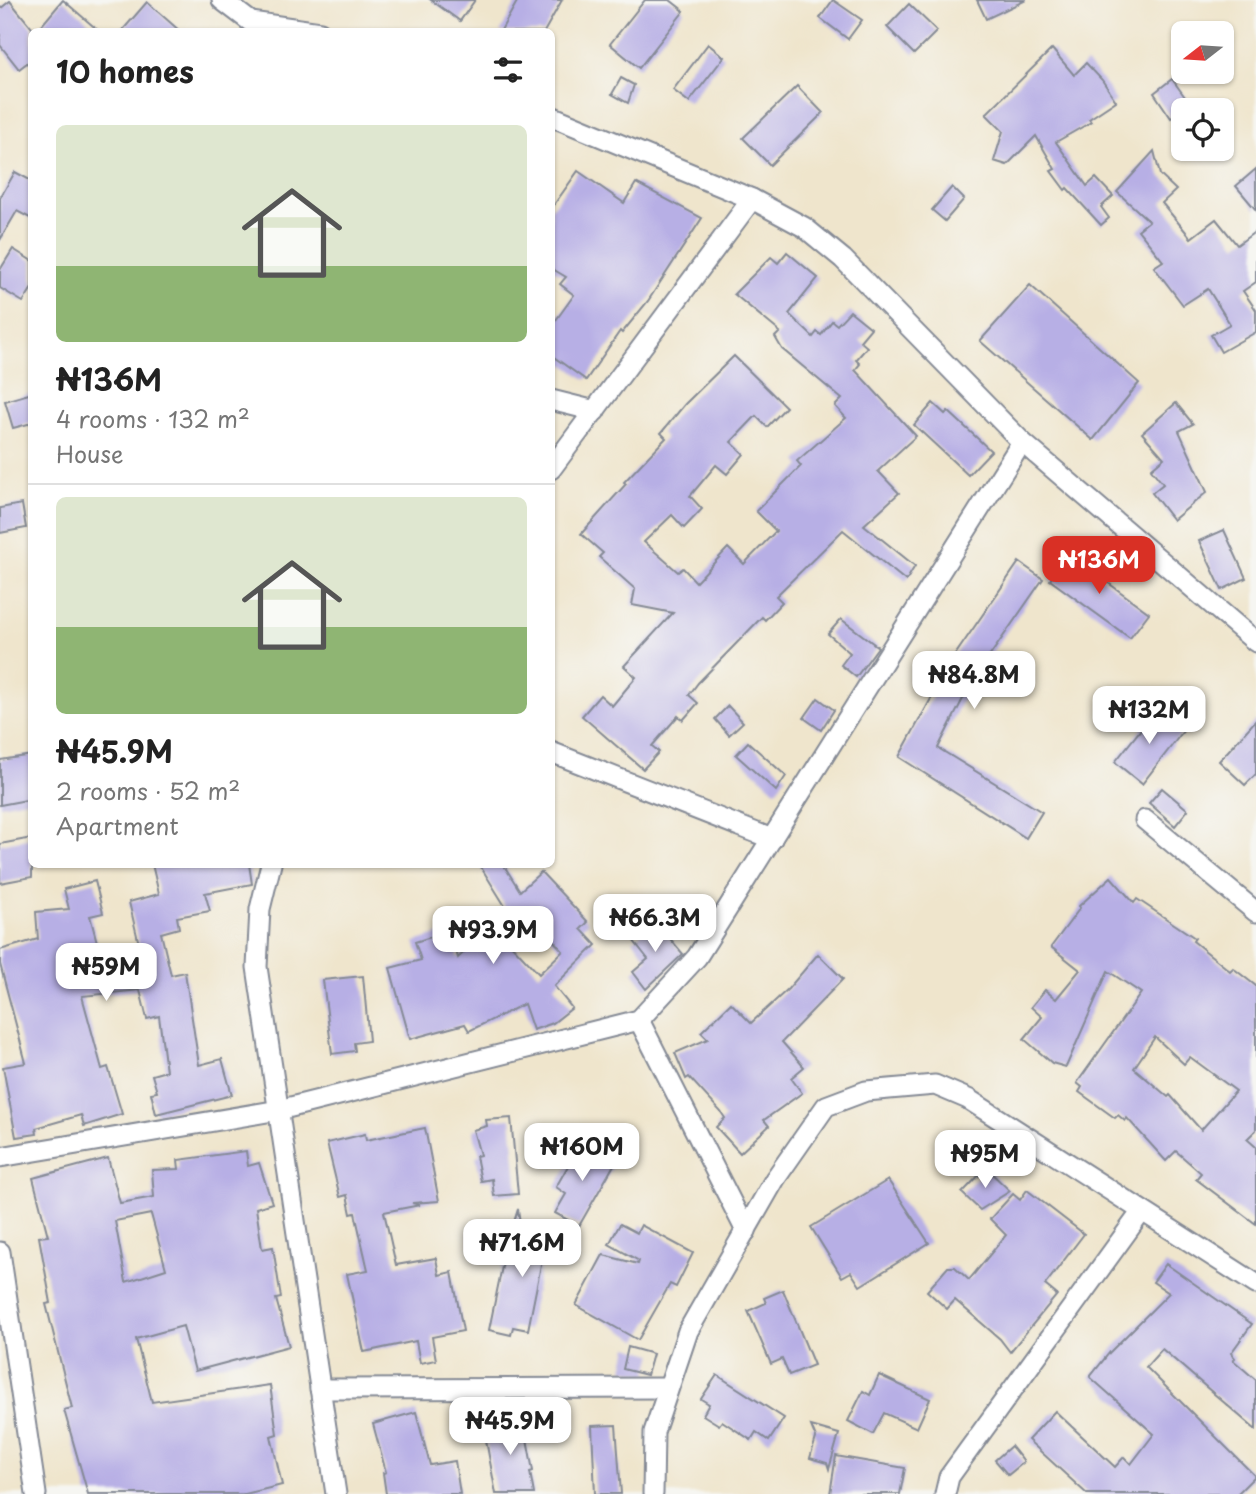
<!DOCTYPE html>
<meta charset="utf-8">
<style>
:root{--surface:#fff;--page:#f6f6f6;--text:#222;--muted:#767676;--line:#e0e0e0;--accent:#d93025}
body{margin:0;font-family:"Playpen Sans",sans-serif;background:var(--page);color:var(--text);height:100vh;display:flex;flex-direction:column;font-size:26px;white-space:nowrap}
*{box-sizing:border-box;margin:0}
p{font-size:23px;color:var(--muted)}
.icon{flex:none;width:38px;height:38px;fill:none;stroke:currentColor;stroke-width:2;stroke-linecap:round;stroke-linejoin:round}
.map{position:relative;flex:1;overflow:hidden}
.panel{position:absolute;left:28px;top:28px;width:527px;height:840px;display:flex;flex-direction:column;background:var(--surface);border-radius:10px;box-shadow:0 2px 5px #0004}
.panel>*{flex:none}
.needle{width:46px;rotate:253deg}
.fabs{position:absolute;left:1171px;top:21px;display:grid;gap:14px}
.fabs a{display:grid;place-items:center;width:63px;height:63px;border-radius:10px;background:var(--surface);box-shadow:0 2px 5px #0004;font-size:35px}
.price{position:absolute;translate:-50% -60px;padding:0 16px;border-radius:14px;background:#fff;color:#222;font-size:23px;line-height:46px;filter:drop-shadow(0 2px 4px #0008)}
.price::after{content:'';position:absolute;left:50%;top:42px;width:21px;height:16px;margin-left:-10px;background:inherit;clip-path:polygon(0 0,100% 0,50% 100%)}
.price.current{background:var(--accent);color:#fff}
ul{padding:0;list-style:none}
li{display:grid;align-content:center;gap:14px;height:371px;padding:0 28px}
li+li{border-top:2px solid var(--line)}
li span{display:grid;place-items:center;height:217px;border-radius:10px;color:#555}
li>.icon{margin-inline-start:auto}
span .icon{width:126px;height:126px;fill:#fffc;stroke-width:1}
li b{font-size:30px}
h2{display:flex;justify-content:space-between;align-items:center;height:84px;padding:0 28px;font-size:30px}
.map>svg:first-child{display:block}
.building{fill:#b7afe5;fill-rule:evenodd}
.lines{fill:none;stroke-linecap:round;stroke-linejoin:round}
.street-casing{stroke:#858a95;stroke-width:23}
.street{stroke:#fff;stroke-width:19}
</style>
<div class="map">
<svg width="1256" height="1494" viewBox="0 0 1256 1494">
<rect width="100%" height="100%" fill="#f6f6f2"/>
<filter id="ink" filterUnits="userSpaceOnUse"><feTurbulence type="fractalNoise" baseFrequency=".0143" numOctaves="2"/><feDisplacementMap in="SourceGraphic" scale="14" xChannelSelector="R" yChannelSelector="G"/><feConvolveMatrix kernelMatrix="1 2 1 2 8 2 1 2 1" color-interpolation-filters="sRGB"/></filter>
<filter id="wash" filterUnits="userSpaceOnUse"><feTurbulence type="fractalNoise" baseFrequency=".00686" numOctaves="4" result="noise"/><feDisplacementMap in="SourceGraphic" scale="28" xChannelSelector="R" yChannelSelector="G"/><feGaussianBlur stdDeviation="1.57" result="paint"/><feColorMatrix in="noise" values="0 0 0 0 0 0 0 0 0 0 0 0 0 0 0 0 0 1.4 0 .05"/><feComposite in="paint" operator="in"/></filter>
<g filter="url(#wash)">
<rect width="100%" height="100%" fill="#efe5cc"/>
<g id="blocks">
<g class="building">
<polygon points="63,0 100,32 36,32"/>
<polygon points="431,0 475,0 460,21"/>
<polygon points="518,0 562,0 544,32 500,32"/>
<polygon points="645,0 670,0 684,11 639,68 610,44"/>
<polygon points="833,0 862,20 848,39 820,18"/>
<polygon points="977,0 1026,0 986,19"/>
<polygon points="10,1 32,28 32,59 19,69 0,45 0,9"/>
<polygon points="147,2 181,32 121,32"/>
<polygon points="909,4 937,31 914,54 887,27"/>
<polygon points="708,44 724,57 689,102 673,90"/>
<polygon points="1052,49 1074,75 1086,63 1102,80 1116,101 1089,119 1091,122 1056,142 1087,186 1096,178 1113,196 1101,207 1109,218 1101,225 1067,188 1065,190 1051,171 1055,169 1036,136 1007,165 994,161 1003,131 986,114"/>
<polygon points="621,78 634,85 628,103 612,94"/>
<polygon points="1172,79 1190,104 1171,118 1154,93"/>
<polygon points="797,86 823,113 770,165 743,138"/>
<polygon points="1154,151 1160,175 1176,190 1162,203 1191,238 1216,219 1237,245 1256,231 1256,282 1243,291 1256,310 1256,332 1221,352 1211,335 1230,324 1208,289 1183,305 1154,267 1163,261 1138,230 1149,221 1117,192"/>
<polygon points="1256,169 1256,210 1236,186"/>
<polygon points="578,171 624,203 636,183 702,218 648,301 622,333 620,331 586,380 551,355 551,327 574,295 560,284 566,277 551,268 551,209"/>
<polygon points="15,172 32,181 32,219 17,211 0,240 0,198"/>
<polygon points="952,187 964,199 945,221 932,210"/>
<polygon points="13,249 32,261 32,288 23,302 0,288 0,270"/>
<polygon points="787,252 818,278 789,314 813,337 817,332 821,335 832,321 837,325 850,311 871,328 860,341 867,347 856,360 860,364 855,370 916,436 878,471 899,493 864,525 915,566 906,581 843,530 776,596 782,602 765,620 762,617 698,683 689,695 698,703 683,720 678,716 652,746 659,752 643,769 582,716 600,695 612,706 636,677 624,666 673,613 632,605 635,589 599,557 603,553 581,534 626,484 624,482 666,438 661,433 685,404 734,356 786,407 767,427 756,416 731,442 744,454 727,474 716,465 690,496 702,509 684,528 672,515 644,542 678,572 683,568 696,582 728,548 744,564 776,531 756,511 801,466 797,461 846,418 835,406 842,399 782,349 775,337 780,332 734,294 771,257 778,263"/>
<polygon points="1030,285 1139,383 1093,440 980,341"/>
<polygon points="32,393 32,423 13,428 5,401"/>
<polygon points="933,403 945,414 948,411 991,451 968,475 914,425"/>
<polygon points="1176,403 1193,424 1179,431 1207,492 1173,520 1152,493 1163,484 1151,469 1164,458 1142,433"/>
<polygon points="22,504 26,528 0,533 0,508"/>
<polygon points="1224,530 1246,578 1222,590 1199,541"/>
<polygon points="1069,554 1149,613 1130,638 1050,580"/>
<polygon points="1019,562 1043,579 971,683 938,748 1042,812 1026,838 899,757 955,655"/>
<polygon points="841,619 878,647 856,677 841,665 850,653 828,634"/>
<polygon points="818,698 834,710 821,730 804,718"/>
<polygon points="728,706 743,722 729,735 715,719"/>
<polygon points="1157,709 1184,730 1142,784 1115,762"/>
<polygon points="1256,720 1256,774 1245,785 1219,761"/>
<polygon points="748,742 786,776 776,791 736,755"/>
<polygon points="32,755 32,799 0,805 0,760"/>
<polygon points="1162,788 1188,810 1175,826 1149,803"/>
<polygon points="32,838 32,877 0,883 0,844"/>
<polygon points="152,864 249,864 252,884 205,893 210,911 177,917 179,928 161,933 171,975 185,972 199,1065 222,1059 232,1095 156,1114 151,1093 157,1092 152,1075 166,1071 159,1016 147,1019 140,990 82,996 102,1069 108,1067 122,1114 84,1126 81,1115 36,1128 37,1134 16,1137 3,1067 26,1063 0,964 0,950 38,939 36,912 69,909 64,889 95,881 103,913 90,916 103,965 143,961 129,902 159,894"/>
<polygon points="479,864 503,864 520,891 541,872 588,922 581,929 596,945 554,986 572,1008 553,1023 533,1030 524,1004 469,1031 465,1024 410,1039 390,968 421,960 415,942 450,931 458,958 493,925 539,974 563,951 527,912 516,922 503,908 505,906"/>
<path d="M1111,877l23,26 3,-4 58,39 -2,3 37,30 3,-3 23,18v144l-9,9 9,8v77l-60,-45 5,-6 -25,-22 -10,10 -39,-43 -2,3 -7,-6 -3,3 -36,-26 3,-5 -5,-4 64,-90 -33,-22 -42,96 -14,-4 -28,-24 18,-22 -11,-10 14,-17 11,9 24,-29 -29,-23 29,-39 -1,-2zM1155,1037l29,27 6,-7 46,34 -35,39 -31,-35 -2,2 -34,-29z"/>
<polygon points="656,922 683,954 646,989 633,972 648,959 633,940"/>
<polygon points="818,954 843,979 782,1042 804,1067 791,1078 802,1093 764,1120 769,1126 740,1153 716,1127 725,1118 721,1112 689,1077 686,1079 675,1053 708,1039 701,1032 731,1003 751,1023 788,989"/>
<polygon points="363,976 369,1041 354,1043 355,1051 332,1054 323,980"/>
<polygon points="511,1118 518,1194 494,1196 492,1179 481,1181 476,1156 480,1155 473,1130 487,1126 486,1120"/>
<polygon points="425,1128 439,1201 412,1203 420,1205 384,1212 396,1265 436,1258 439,1275 452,1272 463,1331 432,1337 436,1360 420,1363 416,1341 364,1352 347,1274 368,1270 355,1213 351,1214 347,1195 340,1197 327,1143 365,1134 366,1140"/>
<polygon points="581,1143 615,1163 579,1226 555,1213 566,1194 556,1187"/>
<path d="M246,1151l2,15 11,-3 13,40 -16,5 6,41 11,-2 8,51 -5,1 13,47 -94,25 -12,-45 -47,13 16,63 118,-17 7,49 -6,2 11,49 -37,9h-157l-24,-84 8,-2 -26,-104 5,-1 -12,-66 9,-1 -15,-58 75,-20 12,45 34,-6 -2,-27 27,-1 -1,-9zM151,1214l15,55 -40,13 -11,-61z"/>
<polygon points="986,1168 1010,1191 980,1210 962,1193"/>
<polygon points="888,1180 929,1243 860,1286 851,1272 842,1277 811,1227"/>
<polygon points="1027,1190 1084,1234 1045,1285 1057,1295 1010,1352 1000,1339 955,1300 947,1309 927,1291 948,1267 955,1267 969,1280 1006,1235 990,1219 1013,1194 1020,1200"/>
<polygon points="518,1209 523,1245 529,1235 573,1246 569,1262 543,1255 528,1330 513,1327 511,1335 489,1330 505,1252"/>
<polygon points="620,1224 637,1233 641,1225 693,1253 676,1287 670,1284 638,1340 576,1305 603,1255 638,1264 639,1261 609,1244"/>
<polygon points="1166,1264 1252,1324 1231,1353 1235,1358 1233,1360 1256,1380 1256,1430 1162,1349 1146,1367 1255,1476 1237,1494 1087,1494 1028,1440 1055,1411 1115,1467 1124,1457 1131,1464 1154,1434 1090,1377 1110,1352 1169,1293 1153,1282"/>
<polygon points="783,1290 814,1365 789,1375 782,1359 771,1364 748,1311 766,1303 764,1298"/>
<polygon points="628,1347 653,1354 647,1375 623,1369"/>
<polygon points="717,1375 784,1418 769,1441 756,1432 751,1440 722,1421 719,1425 703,1415 709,1404 701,1399"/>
<polygon points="879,1375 930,1399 917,1428 884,1413 873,1434 848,1421 863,1391 870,1395"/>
<polygon points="416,1412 430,1465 455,1461 460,1494 386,1494 383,1473 386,1472 373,1424"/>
<polygon points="523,1417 533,1471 530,1472 534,1494 496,1494 483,1424"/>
<polygon points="616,1425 621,1494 595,1494 592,1426"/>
<polygon points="811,1426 839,1434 829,1469 827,1463 810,1458 816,1438"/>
<polygon points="1011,1446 1024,1462 1008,1475 995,1460"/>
<polygon points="836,1456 905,1468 900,1494 830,1494"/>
</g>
</g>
</g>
<g filter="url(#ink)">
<use href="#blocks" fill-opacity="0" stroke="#858a95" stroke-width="2"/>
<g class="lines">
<defs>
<g id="street">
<polyline points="222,0 251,22 320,32"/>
<polyline points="551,116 752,199 804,227 843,259 1022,442 1256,642"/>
<polyline points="551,400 595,411"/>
<polyline points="551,469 752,199"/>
<polyline points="551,752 772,839"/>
<polyline points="1145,820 1256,912"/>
<polyline points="271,864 260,909 257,967 336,1494"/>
<polyline points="639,1020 746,1231"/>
<polyline points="0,1157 279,1110 639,1020 697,957 1022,442"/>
<polyline points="0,1252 36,1494"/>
<polyline points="320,1389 668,1388"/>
<polyline points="653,1494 654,1432 688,1331 775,1179 826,1106 866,1091 935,1085 968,1099 1256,1284"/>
<polyline points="945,1494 949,1477 1142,1211"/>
</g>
</defs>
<use href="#street" class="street-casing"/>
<use href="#street" class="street"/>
</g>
</g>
</svg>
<div class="fabs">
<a><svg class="needle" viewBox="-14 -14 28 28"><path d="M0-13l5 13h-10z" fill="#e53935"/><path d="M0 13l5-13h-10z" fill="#767676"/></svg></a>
<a><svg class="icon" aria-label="locate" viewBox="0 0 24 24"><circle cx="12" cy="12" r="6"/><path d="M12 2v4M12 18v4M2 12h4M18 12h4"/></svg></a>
</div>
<b class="price current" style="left:1099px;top:596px">₦136M</b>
<b class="price" style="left:974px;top:711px">₦84.8M</b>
<b class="price" style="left:1149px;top:746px">₦132M</b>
<b class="price" style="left:655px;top:954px">₦66.3M</b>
<b class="price" style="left:493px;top:966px">₦93.9M</b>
<b class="price" style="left:106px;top:1003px">₦59M</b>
<b class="price" style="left:582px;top:1183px">₦160M</b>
<b class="price" style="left:985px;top:1190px">₦95M</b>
<b class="price" style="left:522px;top:1279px">₦71.6M</b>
<b class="price" style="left:510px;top:1457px">₦45.9M</b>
<section class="panel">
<h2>10 homes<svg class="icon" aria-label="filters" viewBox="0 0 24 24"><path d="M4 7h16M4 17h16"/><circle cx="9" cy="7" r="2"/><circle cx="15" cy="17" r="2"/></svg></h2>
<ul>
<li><span style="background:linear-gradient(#dfe7d0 65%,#8fb573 0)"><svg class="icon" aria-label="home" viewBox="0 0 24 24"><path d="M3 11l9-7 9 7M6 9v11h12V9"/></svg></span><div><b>₦136M</b><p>4 rooms · 132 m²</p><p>House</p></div></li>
<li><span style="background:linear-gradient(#dfe7d0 60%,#8fb573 0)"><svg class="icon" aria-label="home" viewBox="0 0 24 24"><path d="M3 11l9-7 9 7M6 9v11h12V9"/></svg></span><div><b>₦45.9M</b><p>2 rooms · 52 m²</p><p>Apartment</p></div></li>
</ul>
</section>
</div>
